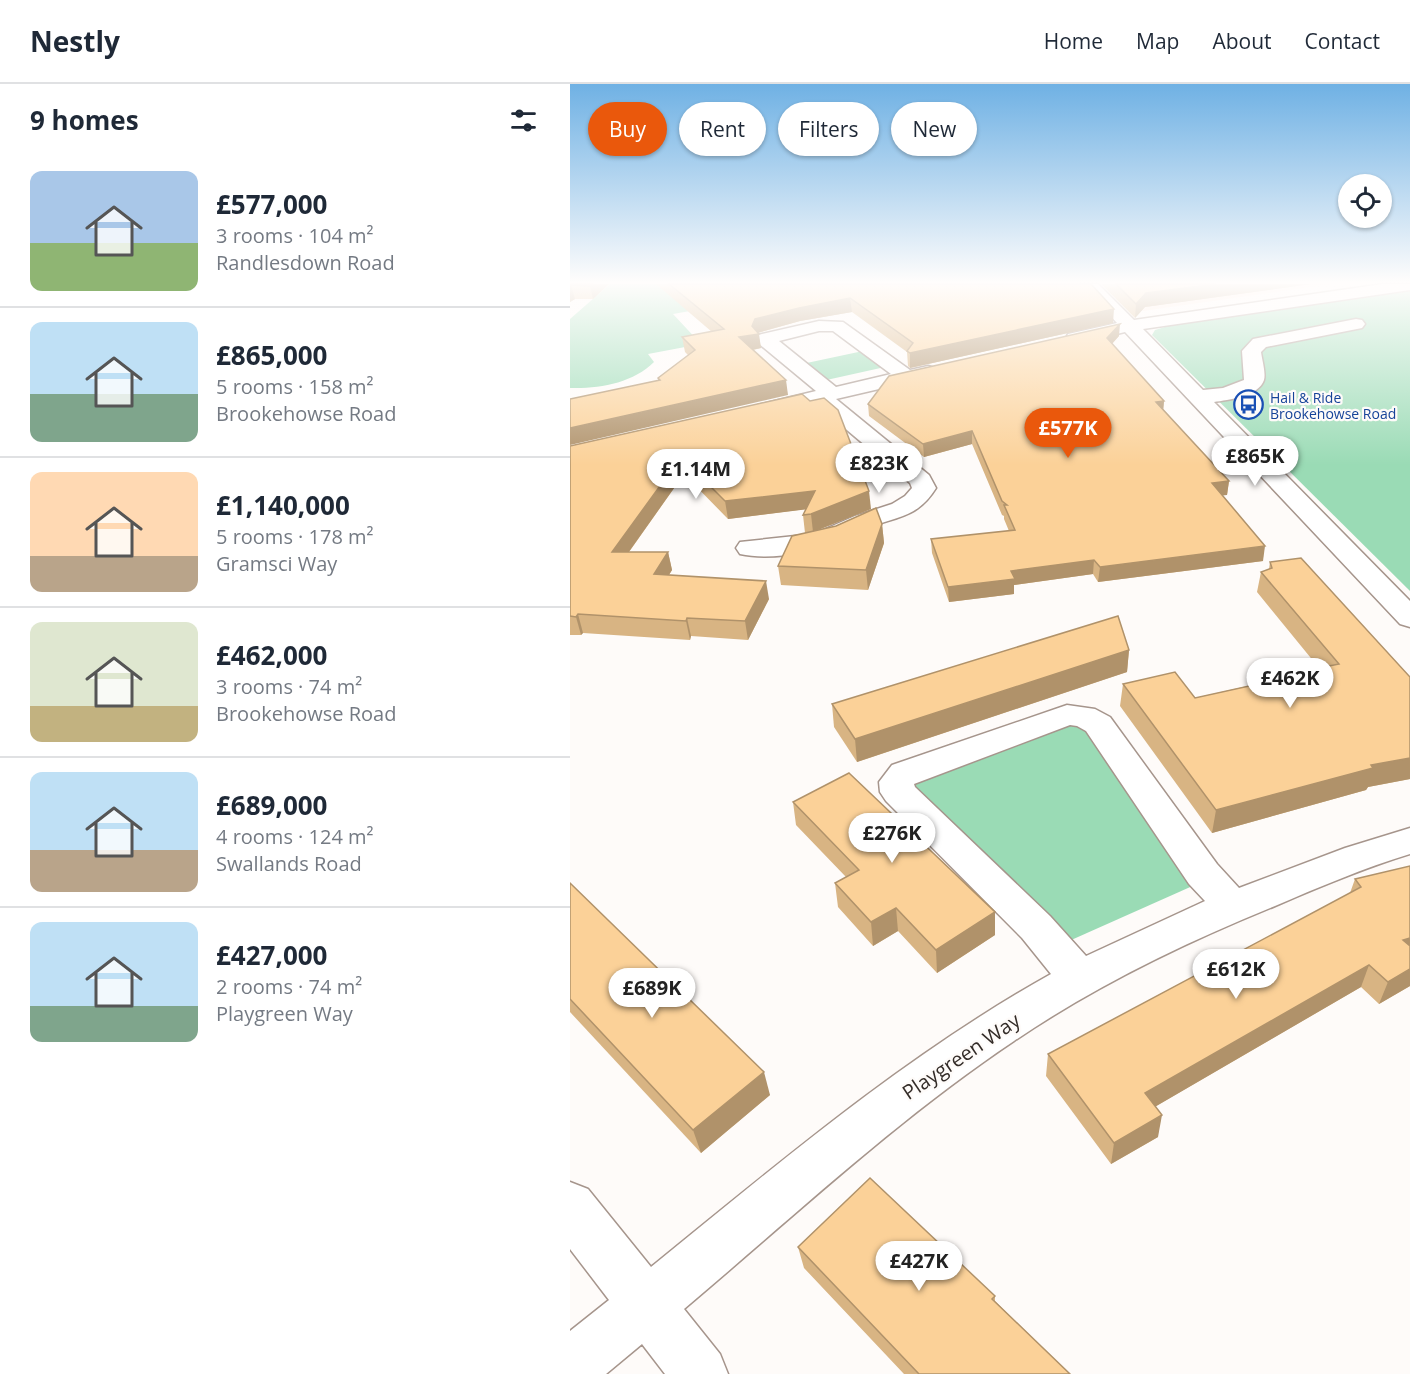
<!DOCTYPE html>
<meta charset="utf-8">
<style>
:root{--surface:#fff;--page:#f6f6f7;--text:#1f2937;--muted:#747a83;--line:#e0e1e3;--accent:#ea580c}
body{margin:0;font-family:"Open Sans",sans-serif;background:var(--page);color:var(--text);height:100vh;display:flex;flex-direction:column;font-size:22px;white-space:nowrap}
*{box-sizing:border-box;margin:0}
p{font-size:20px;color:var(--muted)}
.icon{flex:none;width:33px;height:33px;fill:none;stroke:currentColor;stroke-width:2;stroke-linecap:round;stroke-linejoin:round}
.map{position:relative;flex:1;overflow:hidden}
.details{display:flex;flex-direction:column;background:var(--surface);width:570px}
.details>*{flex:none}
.hud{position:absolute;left:18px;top:18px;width:570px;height:54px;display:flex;gap:12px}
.buttons{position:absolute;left:768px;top:90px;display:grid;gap:12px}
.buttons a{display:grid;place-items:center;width:54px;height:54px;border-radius:50%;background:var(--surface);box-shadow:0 2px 4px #0004;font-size:30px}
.price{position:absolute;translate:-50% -51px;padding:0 14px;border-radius:21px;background:#fff;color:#222;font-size:20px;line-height:39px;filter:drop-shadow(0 2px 3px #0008)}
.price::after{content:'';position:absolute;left:50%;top:36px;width:18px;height:14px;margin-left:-9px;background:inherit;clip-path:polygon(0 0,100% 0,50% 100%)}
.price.active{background:var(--accent);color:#fff}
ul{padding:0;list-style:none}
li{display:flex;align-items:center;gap:18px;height:150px;padding:0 30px}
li+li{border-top:2px solid var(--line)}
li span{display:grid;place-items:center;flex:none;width:168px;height:120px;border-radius:12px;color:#555}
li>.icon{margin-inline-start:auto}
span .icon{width:72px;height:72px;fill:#fffc;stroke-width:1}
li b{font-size:26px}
h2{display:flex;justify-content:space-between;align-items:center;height:72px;padding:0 30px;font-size:26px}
.chip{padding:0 21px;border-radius:27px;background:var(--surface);box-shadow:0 2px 4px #0004;font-size:21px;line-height:54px}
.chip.active{background:var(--accent);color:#fff}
header{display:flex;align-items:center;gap:36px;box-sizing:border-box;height:84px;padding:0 30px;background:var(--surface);border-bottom:2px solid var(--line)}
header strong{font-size:28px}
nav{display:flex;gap:33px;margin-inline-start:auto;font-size:21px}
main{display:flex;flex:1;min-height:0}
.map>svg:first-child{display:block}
.built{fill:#ffebdf}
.green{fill:#9adbb5}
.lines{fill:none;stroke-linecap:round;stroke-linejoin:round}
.minor-casing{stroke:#a6958c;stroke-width:3}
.minor{fill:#fff;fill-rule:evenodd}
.wall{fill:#d8b483}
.shaded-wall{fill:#b0926a}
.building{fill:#fbd198;stroke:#b0926a;stroke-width:1.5}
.labels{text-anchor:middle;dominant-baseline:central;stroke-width:4.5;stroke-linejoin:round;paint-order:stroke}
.far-transit-label{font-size:14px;fill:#164399;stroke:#fefbf9;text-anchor:start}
.near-street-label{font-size:20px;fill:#332c28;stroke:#fefbf9}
</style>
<header>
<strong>Nestly</strong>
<nav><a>Home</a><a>Map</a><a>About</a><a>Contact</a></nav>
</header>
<main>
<section class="details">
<h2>9 homes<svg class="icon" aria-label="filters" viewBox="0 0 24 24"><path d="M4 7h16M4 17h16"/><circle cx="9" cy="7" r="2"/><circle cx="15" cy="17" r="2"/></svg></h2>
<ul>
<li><span style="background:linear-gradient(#a9c7e8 60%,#8fb573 0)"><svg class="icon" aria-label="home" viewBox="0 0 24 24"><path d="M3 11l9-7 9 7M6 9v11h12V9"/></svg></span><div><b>£577,000</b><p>3 rooms · 104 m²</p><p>Randlesdown Road</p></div></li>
<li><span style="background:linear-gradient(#bfe0f5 60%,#7fa58c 0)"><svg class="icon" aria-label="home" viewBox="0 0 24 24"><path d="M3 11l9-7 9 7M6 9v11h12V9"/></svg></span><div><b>£865,000</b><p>5 rooms · 158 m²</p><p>Brookehowse Road</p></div></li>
<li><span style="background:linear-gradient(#ffd9b3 70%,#b9a48a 0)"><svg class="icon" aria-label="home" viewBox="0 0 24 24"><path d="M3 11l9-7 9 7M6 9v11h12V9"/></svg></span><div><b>£1,140,000</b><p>5 rooms · 178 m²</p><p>Gramsci Way</p></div></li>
<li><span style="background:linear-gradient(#dfe7d0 70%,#c2b280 0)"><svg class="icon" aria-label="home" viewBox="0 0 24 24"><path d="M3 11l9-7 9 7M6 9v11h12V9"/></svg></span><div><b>£462,000</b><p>3 rooms · 74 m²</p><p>Brookehowse Road</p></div></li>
<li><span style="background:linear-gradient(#bfe0f5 65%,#b9a48a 0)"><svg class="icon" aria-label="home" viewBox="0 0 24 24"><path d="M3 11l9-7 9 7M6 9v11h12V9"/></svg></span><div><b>£689,000</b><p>4 rooms · 124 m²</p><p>Swallands Road</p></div></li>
<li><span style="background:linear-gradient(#bfe0f5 70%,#7fa58c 0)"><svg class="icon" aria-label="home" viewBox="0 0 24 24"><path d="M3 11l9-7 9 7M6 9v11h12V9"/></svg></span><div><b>£427,000</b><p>2 rooms · 74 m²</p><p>Playgreen Way</p></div></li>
</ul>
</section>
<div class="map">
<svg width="840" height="1290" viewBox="0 0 840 1290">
<rect width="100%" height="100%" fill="#fefbf9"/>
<polygon class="built" points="540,200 761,200 573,227"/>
<g class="green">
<path d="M40,200h358l-138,2 -157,28 28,30 -53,10 6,8c-21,21 -55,27 -84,26v-69z"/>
<polygon points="840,207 840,507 582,251 585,246 598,242"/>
<polygon points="293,267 315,283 252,297 232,280"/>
<polygon points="497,638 519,644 627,800 499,857 338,699"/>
</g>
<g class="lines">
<defs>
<g id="minor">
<path d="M511,200h17l36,36 249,-36h27v6l-267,39 60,61 20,-2 21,-8 -2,-29 11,-12 103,-20 6,1 3,4 -3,4 -96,19 -5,5c1,8 5,21 3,28 -5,16 -36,20 -50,22l196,199v26l-10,-3 -275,-292 -50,12 -7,-2 -2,-4 2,-4 49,-11z"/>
<path d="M249,237l24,1 67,48 18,-4 7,2 3,4 -3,4 -99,23 93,76 7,13c-18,29 -37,28 -66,39 -13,6 -25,14 -38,19 -27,8 -65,14 -92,8l-4,-6 4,-6 74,-8 41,-18 37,-12 13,-8 7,-8 -2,-5 -94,-79 -51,11 -7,-2 -4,-4 4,-4 58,-14 -58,-48 -2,-4 2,-4zM249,247h14l58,43 -55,13 -57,-46z"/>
<path d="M497,621l28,4 15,8 107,147 22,24 106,-40 65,-20v26c-46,14 -91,33 -135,52 -91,37 -180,80 -261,135 -118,79 -222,177 -330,268l36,45 8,20h-63l-23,-30 -36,30h-36v-43l39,-31 -39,-51v-67l18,7 63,78c128,-104 255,-212 400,-293l-29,-36 -136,-137 -6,-9 -1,-10 13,-17zM500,641l7,1 9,5 103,153 16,17 -119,55 -36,-40 -135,-129 -1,-3z"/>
</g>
</defs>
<use href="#minor" class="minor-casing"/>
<use href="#minor" class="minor"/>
</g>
<g class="wall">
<polygon points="0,200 39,200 23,215 5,215 0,218"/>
<polygon points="86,200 521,200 543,239 340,284 338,282 337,268 282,228 230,237 188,249 191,264 183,266 218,311 88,296 88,294 118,271 115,268 112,253 142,248"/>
<polygon points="531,200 741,200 575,223 565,234"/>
<polygon points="549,252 542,260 594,317 593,325 659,397 657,411 652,411 693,477 528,498 523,490 444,501 444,510 379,518 362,469 361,455 439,447 434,435 434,432 432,431 402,360 354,373 299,332 298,320"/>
<polygon points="232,310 301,425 245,447 312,440 314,459 298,506 211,501 208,482 241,448 235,449 233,431 236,425 158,435 114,390 59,468 98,468 102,486 99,491 199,515 178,556 121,552 120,556 13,549 11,551 0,551 0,362"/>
<polygon points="700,478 840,593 840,695 798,703 796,706 642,749 550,622 553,600 625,614 708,595 709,592 749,584 687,508 691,488 699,485"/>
<polygon points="559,566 557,588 287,678 264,643 262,620"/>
<polygon points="223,718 425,828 425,851 367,889 328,847 303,862 268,823 265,799 276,793 226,741"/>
<polygon points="840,783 840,902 809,920 791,903 586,1022 588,1053 541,1080 476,992 478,970 780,809 785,795"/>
<polygon points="0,799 200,1011 131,1069 0,928"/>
<polygon points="228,1163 425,1212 425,1217 500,1290 334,1290 234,1184"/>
</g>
<g class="shaded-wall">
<polygon points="22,200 39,200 23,215 20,202"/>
<polygon points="646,200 741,200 575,223 565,234 566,220 576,209"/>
<polygon points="1,201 5,215 0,218 0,202"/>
<polygon points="280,214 282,228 230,237 187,249 189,250 191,264 172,268 169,253 182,242 185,235 229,224"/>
<polygon points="544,225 543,239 340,284 340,269"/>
<polygon points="550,240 549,252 536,266 537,254"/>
<polygon points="216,296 218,311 0,361 0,344"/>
<polygon points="594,317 593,329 586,318"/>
<polygon points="402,347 402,360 354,373 353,360"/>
<polygon points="111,373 114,390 46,486 42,468"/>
<polygon points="659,397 657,411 640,413 642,399"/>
<polygon points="245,407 247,424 158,435 155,417"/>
<polygon points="299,407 301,425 243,448 241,430"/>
<polygon points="312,440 314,459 298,506 296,486"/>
<polygon points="695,462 693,477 528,498 530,483"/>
<polygon points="98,468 102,486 88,508 84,490"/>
<polygon points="524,476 523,490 444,501 444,510 379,518 378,503 441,487"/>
<polygon points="196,497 199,515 178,556 175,537"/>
<polygon points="8,530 13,549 11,551 6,533"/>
<polygon points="117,534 121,552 120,556 116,537"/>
<polygon points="559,566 557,588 287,678 285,655"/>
<polygon points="840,674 840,695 798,703 796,706 642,749 646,726 801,681"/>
<polygon points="326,824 328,847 303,862 301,838"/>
<polygon points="425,828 425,851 367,889 366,866"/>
<polygon points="840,854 840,873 833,856"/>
<polygon points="799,881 791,903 571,1031 575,1009"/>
<polygon points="840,885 840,902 809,920 818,898"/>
<polygon points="194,988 200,1011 131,1069 123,1046"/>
<polygon points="592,1031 588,1053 541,1080 544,1059"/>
</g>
<g class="building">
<polygon points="0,200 22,200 20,202 1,201 0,202"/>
<polygon points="99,200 521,200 544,225 340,269 337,267 343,259 280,214 229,224 185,235 182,242 189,250 169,253 216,296 0,344 0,315 90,296 88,294 125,266 112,253 154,245"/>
<polygon points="546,200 646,200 576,209 566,220"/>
<polygon points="550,240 537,254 594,317 586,318 659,397 642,399 695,462 530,483 524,476 441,487 445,495 378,503 361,455 445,446 434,421 437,421 432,417 402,347 353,360 298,320 319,292"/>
<polygon points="232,310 240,317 254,314 268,326 299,407 241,430 233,431 245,407 155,417 111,373 42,468 98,468 84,490 196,497 175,537 117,534 116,537 8,530 6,533 0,532 0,362"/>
<polygon points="306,424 312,440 296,486 208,482 222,452 266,442"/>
<polygon points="731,474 840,593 840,674 801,681 803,684 646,726 553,600 605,588 625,614 711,595 709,592 769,580 691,488 702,484 700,478"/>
<polygon points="548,532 559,566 285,655 262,620"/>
<polygon points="279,689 425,828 366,866 326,824 301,838 265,799 289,786 223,718"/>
<polygon points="840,782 840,854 833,856 840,862 840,885 818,898 799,881 575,1009 592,1031 544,1059 478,970 791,803 785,795"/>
<polygon points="0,799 194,988 123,1046 0,915"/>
<polygon points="300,1094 425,1212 422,1215 500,1290 349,1290 228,1163"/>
</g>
<linearGradient id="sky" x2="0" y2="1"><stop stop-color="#6fb1e4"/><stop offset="0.52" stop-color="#fffdfc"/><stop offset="1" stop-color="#fffdfc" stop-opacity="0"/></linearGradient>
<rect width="840" height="381" fill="url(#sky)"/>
<defs>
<symbol id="bus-ring" viewBox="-11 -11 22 22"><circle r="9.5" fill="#fefbf9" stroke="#1a4fb4" stroke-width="1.5"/><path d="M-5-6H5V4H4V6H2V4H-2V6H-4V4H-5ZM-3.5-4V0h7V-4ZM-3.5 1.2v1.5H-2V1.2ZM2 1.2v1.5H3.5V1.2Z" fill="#1a4fb4"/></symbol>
</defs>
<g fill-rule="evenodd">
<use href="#bus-ring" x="662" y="304" width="33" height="33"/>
</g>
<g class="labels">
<g class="far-transit-label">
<text x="700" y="313">Hail &amp; Ride<tspan x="700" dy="16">Brookehowse Road</tspan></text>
</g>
<g class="near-street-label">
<text transform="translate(391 972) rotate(-34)">Playgreen Way</text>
</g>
</g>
</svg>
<div class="buttons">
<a><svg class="icon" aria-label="locate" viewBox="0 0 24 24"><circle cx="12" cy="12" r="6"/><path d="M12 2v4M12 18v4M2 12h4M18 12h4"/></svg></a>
</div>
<b class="price active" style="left:498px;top:375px">£577K</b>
<b class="price" style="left:685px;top:403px">£865K</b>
<b class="price" style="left:309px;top:410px">£823K</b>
<b class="price" style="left:126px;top:416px">£1.14M</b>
<b class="price" style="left:720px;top:625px">£462K</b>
<b class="price" style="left:322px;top:780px">£276K</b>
<b class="price" style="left:666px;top:916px">£612K</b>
<b class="price" style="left:82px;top:935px">£689K</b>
<b class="price" style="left:349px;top:1208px">£427K</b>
<div class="hud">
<a class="chip active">Buy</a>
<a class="chip">Rent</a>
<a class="chip">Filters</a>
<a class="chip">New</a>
</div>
</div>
</main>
